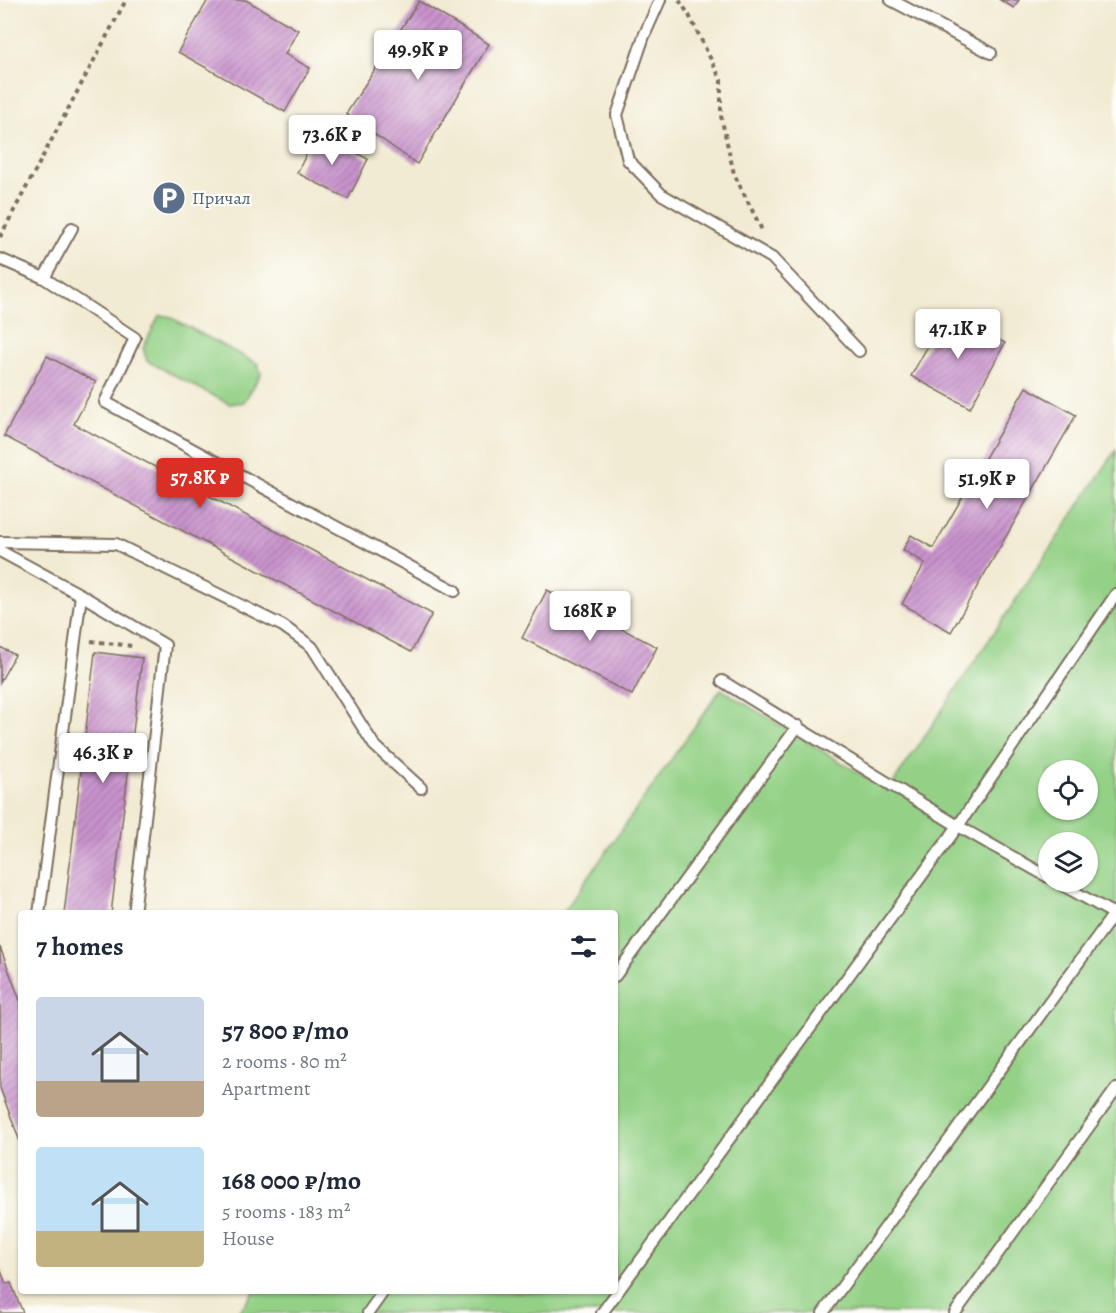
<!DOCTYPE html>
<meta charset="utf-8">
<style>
:root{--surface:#fff;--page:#f2f2f3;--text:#1f2937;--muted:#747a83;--accent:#d93025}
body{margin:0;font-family:Alegreya,serif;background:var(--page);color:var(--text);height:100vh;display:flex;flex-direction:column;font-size:22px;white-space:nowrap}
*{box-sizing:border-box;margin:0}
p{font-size:20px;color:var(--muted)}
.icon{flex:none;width:33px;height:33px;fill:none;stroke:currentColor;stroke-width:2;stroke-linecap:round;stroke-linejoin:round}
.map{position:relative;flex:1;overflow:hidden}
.panel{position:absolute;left:18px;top:910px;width:600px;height:384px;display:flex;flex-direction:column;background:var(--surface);border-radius:6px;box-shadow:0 2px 4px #0004}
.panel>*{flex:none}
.buttons{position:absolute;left:1038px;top:760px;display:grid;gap:12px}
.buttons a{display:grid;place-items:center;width:60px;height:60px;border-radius:50%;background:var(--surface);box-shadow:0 2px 4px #0004;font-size:30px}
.price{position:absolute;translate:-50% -51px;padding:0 14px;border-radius:6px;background:#fff;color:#222;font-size:20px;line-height:39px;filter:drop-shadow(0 2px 3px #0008)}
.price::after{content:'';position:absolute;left:50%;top:36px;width:18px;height:14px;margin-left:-9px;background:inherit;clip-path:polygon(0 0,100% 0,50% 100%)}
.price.current{background:var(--accent);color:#fff}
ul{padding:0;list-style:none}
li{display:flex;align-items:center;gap:18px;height:150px;padding:0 18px}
li span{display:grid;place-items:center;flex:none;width:168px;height:120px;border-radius:6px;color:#555}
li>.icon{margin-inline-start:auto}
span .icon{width:72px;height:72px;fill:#fffc;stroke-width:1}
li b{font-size:26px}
h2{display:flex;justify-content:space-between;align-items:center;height:72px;padding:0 18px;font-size:26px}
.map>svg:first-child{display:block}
.garden{fill:#94d187;stroke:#687e52;stroke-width:1.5;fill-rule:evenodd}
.building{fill:url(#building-hatch)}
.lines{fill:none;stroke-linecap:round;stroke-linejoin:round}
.service-casing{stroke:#7b6e5d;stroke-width:14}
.path{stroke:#7b6e5d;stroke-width:4;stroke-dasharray:4.5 4.5;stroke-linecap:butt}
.service{stroke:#fff;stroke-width:10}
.labels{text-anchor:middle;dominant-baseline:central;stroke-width:4.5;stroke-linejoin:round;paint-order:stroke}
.service-label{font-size:18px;fill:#4e5e75;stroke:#fdfcf7;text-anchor:start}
</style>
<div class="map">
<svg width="1116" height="1313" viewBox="0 0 1116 1313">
<defs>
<pattern id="building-hatch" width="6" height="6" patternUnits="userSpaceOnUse" patternTransform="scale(1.5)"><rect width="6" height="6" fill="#c993cd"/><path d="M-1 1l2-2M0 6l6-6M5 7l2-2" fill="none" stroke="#a478a6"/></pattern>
</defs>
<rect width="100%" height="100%" fill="#fdfcf7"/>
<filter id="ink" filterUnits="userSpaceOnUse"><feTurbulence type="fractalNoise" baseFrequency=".0167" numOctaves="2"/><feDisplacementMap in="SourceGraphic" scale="12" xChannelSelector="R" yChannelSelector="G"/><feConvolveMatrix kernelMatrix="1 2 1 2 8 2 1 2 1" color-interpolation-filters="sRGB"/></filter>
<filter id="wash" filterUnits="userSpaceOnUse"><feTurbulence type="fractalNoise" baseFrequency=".008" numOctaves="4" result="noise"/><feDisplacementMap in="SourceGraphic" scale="24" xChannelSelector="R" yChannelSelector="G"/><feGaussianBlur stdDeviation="1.35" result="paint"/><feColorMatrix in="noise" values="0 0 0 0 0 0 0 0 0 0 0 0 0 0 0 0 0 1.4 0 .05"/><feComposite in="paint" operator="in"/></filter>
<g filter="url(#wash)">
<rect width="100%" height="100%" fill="#f2ebd3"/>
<g class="garden">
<polygon points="159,316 168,316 258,364 261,374 244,402 229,404 147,361 143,348"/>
<path d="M1116,450v863h-878l16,-21h361v-378l-52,-1 158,-224 167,102zM1048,771h40v39h-40zM1048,843h40v39h-40z"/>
</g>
<g id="blocks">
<g class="building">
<polygon points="208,0 246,0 298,30 285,54 310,68 285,112 178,52"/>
<polygon points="1000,0 1019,0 1014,8"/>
<polygon points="419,1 489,44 417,164 346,114"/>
<polygon points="317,133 368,159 348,199 297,173"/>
<polygon points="947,312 1005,343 970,408 911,376"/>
<polygon points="47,356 96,382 74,424 432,614 411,652 4,436"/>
<polygon points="1026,387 1076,415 951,632 902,604 925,563 903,550 911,535 933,548"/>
<polygon points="547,590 657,647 632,695 522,638"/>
<polygon points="0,647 15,655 0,682"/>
<polygon points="95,652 142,658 111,914 64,914"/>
<polygon points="0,947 21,1003 21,1144 0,1088"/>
<polygon points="0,1268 6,1284 11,1283 23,1313 0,1313"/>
</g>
</g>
</g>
<g filter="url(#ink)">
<use href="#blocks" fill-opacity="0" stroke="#7b6e5d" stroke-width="1.5"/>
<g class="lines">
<defs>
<g id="service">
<polyline points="660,0 644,36 617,115 628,160 661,194 772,258 859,351"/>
<polyline points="891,0 991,53"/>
<polyline points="0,259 44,278 135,338 105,402 455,591"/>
<polyline points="44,278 72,228"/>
<polyline points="0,542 116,544 283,626 312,647 374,745 421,788"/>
<polyline points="0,551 81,595 165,645 134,914"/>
<polyline points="722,681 958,826 1048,877"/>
<polyline points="1057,882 1116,915"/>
<polyline points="39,914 81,595"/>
<polyline points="615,976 798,726"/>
<polyline points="368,1313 383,1292"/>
<polyline points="602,1313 958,826 1116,594"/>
<polyline points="823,1313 1116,911"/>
<polyline points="955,1313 1116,1089"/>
</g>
</defs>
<use href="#service" class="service-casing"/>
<g class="path">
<polyline points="679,0 689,15 721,80 721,116 734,174 763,232"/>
<polyline points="0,237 126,0"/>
<polyline points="91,641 132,646"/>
</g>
<use href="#service" class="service"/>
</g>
</g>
<defs>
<symbol id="parking-disc" viewBox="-11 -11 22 22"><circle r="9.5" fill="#5c6f8a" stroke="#fdfcf7"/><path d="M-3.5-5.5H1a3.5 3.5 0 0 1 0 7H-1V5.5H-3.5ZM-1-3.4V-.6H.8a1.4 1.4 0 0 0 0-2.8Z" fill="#fff"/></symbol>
</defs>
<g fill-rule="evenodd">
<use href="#parking-disc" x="150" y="179" width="38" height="38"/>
</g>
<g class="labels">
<g class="service-label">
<text x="192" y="198">Причал</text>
</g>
</g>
</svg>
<div class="buttons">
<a><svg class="icon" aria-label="locate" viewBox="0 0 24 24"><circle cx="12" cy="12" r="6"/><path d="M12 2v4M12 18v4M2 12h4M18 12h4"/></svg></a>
<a><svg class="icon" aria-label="layers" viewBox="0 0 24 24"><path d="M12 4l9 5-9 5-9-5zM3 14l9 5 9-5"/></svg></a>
</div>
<b class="price" style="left:418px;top:81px">49.9K ₽</b>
<b class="price" style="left:332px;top:166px">73.6K ₽</b>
<b class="price" style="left:958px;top:360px">47.1K ₽</b>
<b class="price current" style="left:200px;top:509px">57.8K ₽</b>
<b class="price" style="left:987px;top:510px">51.9K ₽</b>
<b class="price" style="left:590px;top:642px">168K ₽</b>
<b class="price" style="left:103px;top:784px">46.3K ₽</b>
<section class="panel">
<h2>7 homes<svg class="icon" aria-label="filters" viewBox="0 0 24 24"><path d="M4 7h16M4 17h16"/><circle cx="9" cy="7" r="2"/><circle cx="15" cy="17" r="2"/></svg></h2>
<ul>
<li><span style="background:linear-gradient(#c9d6e8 70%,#b9a48a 0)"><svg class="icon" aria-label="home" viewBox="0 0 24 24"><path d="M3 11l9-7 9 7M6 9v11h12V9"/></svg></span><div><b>57 800 ₽/mo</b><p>2 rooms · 80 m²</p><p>Apartment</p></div></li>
<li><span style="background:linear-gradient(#bfe0f5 70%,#c2b280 0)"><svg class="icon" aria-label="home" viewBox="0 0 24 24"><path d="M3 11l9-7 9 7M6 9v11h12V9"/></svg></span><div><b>168 000 ₽/mo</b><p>5 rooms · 183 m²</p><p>House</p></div></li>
</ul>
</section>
</div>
